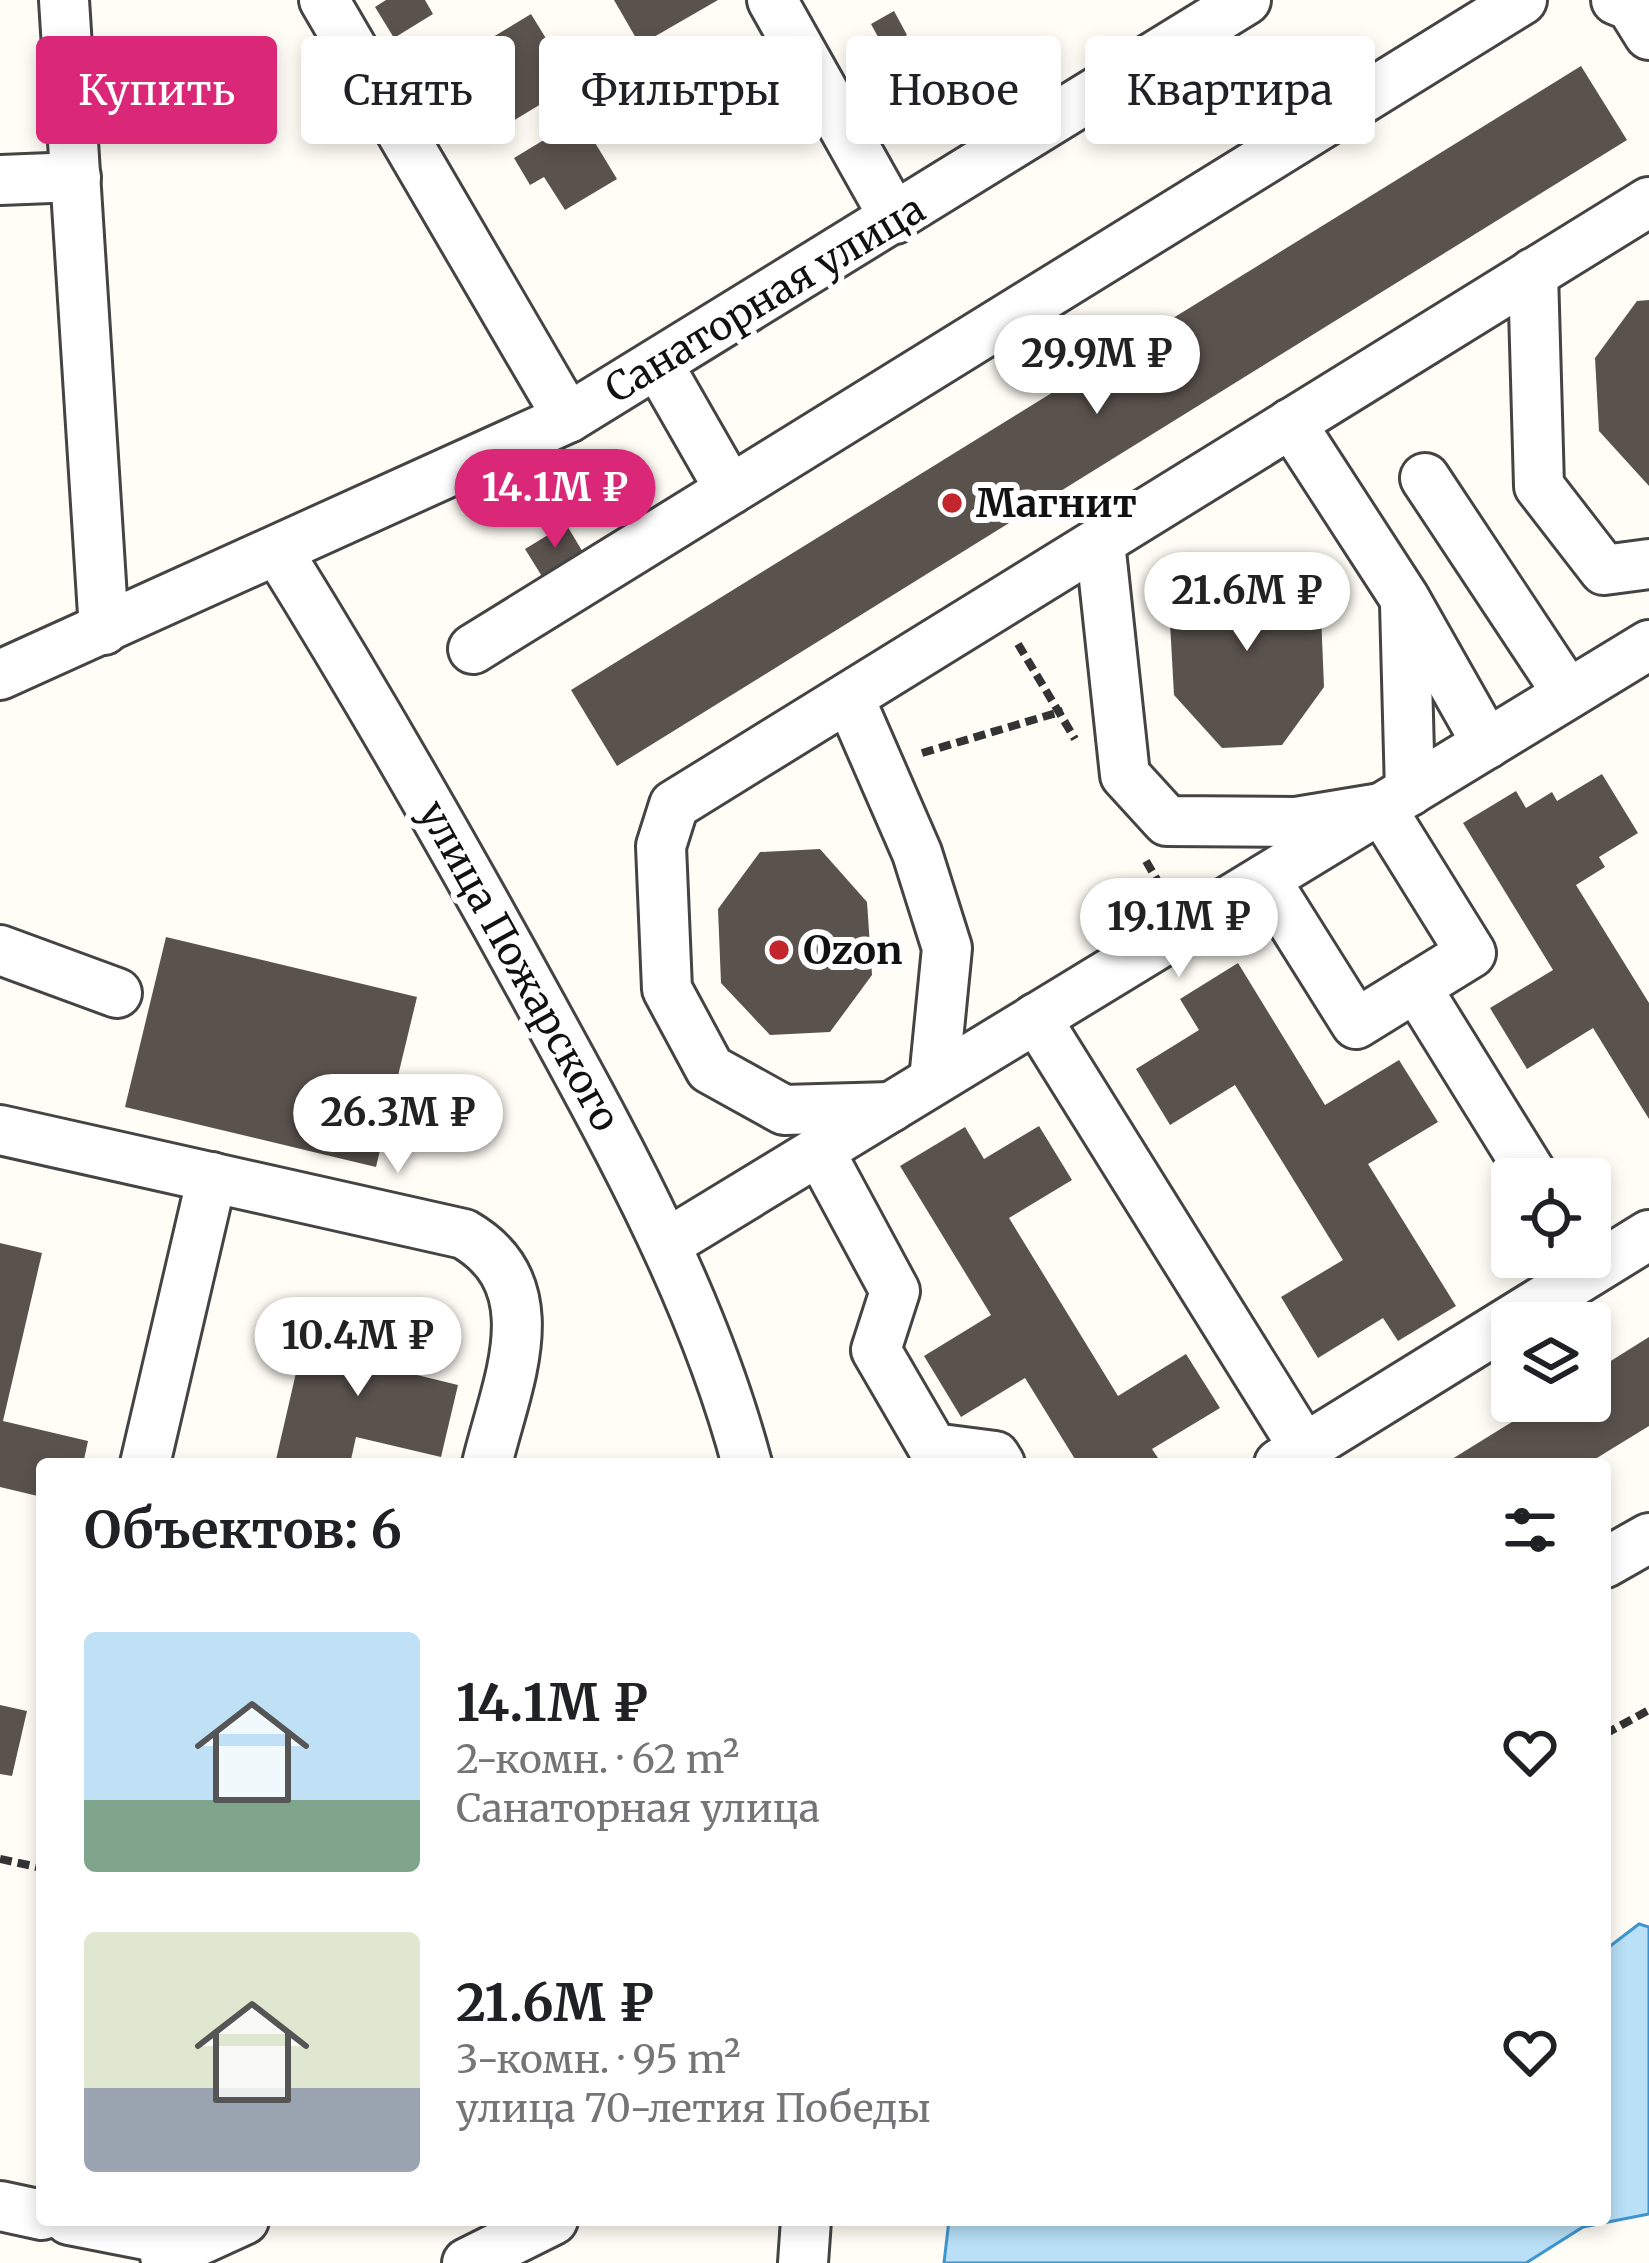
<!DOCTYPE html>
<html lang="ru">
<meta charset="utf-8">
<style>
:root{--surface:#fff;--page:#f2f2f2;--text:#202124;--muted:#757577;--accent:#db2777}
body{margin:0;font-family:Merriweather,serif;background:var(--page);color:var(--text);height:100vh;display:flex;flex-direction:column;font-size:45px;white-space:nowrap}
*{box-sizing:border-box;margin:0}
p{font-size:39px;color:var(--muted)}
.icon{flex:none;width:66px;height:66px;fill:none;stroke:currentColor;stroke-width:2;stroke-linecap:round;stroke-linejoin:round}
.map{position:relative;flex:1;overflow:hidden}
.side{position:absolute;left:36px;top:1458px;width:1575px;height:768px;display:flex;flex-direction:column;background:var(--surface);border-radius:12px;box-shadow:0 6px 18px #0003}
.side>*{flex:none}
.hud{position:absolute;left:36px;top:36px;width:1578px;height:108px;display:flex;gap:24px}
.controls{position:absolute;left:1491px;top:1158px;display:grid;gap:24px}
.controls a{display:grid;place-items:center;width:120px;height:120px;border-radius:12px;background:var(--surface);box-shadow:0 6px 18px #0003;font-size:60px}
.price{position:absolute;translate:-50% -102px;padding:0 27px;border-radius:42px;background:#fff;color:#222;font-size:39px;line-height:78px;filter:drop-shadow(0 3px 6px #0008)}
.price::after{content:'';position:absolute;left:50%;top:72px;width:36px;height:27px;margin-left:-18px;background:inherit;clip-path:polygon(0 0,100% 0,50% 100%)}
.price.active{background:var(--accent);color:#fff}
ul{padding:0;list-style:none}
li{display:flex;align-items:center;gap:36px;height:300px;padding:0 48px}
li span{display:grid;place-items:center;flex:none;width:336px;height:240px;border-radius:12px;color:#555}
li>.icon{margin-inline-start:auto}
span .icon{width:144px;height:144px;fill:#fffc;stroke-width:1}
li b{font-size:51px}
h2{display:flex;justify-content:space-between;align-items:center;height:144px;padding:0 48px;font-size:51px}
.pill{padding:0 42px;border-radius:12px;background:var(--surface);box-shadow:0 6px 18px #0003;font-size:42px;line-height:108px}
.pill.active{background:var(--accent);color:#fff}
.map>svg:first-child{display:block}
.water{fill:#b9e0f7;stroke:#3f96cf;stroke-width:3}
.building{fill:#5a524d}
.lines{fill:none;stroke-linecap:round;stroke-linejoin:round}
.minor-casing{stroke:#444;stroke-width:54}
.path{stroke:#333;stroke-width:8;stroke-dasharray:12 6;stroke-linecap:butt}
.minor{stroke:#fff;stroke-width:48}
.poi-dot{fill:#c4262e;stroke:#fff;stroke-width:4.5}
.labels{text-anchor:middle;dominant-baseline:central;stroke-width:12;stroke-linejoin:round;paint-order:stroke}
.street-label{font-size:39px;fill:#111;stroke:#fff}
.poi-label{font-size:39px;font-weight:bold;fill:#111;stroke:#fff;text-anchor:start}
</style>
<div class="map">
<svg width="1649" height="2263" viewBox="0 0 1649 2263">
<rect width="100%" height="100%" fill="#fffdf5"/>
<polygon class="water" points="1639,1924 1649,1927 1649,2214 1583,2227 1526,2263 944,2263 949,2220 1605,2220 1605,1950"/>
<g class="building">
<polygon points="386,0 425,0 433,14 394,38 375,7"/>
<polygon points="614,0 718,0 640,45"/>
<polygon points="894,11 907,35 884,48 871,24"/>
<polygon points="531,14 574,84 508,124 465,54"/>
<polygon points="1581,66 1627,140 617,766 571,690"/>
<polygon points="580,118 617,179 565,210 544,177 530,185 514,158"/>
<polygon points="1649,300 1649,486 1599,431 1595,358 1637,301"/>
<polygon points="566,524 584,554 543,578 525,549"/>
<polygon points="1272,561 1321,614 1324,687 1282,745 1222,748 1174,695 1170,623 1212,564"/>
<polygon points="1602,774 1638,833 1599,857 1605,867 1576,885 1649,1003 1649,1119 1593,1028 1527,1069 1490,1008 1553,970 1463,823 1516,791 1526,808 1552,792 1557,801"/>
<polygon points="820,849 867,902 872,975 830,1032 770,1035 721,983 718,909 760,852"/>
<polygon points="166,937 417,997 376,1167 125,1107"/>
<polygon points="1238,963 1325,1105 1399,1060 1438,1122 1368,1164 1456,1306 1398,1341 1383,1318 1318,1358 1281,1297 1343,1260 1235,1085 1170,1125 1136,1069 1199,1030 1180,999"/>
<polygon points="1039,1126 1072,1180 1009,1218 1118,1396 1186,1354 1220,1408 1152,1449 1162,1464 1078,1464 1025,1378 961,1417 924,1356 991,1315 900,1166 965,1127 984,1159"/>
<polygon points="0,1243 42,1253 3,1421 88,1441 83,1464 42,1464 42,1497 0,1487"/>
<polygon points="310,1312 385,1329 376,1365 458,1385 441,1457 356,1437 350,1464 275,1464"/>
<polygon points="1649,1337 1649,1426 1587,1464 1444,1464 1546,1401 1590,1401 1590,1374"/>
<polygon points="0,1705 27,1711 12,1776 0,1774"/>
</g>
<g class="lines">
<defs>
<g id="minor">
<polyline points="64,0 104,630"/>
<polyline points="324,0 568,418"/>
<polyline points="772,0 895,219"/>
<polyline points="1616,0 1631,6 1649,35"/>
<polyline points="0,180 76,177"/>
<polyline points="1533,273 1539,486 1604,570 1649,564"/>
<polyline points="659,366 730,490"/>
<polyline points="1291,423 1405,599 1487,744"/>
<polyline points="1425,478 1568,694"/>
<polyline points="1100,542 1125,775 1167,821 1296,822 1381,808 1471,953 1356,1024 1265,879"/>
<path d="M279,553c93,150 180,302 264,456 80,146 161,293 204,455"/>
<polyline points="1405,604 1410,791"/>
<polyline points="473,649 1522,0"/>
<polyline points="0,675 568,418 1246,0"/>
<polyline points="849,697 917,853 947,948 934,1080"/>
<polyline points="0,950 117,993"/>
<polyline points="1416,987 1535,1179"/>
<polyline points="1036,1018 1304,1448"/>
<polyline points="891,1107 784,1110 710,1069 667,989 661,846 674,805 1649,202"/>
<path d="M0,1130l464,104c90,52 42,150 23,230"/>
<polyline points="819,1150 895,1291 876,1350 933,1448 995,1456 1000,1464"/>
<polyline points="666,1244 1649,645"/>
<polyline points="145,1464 212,1177"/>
<polyline points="1279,1464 1649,1235"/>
<polyline points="1605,1563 1649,1538"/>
<polyline points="0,2206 42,2215"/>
<polyline points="69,2220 192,2244"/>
<polyline points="165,2256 244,2220"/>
<polyline points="467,2263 553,2220"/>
<polyline points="803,2263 806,2220"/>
</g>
</defs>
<use href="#minor" class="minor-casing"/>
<g class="path">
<polyline points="1018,644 1075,739"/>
<polyline points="922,753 1063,711"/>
<polyline points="1146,861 1163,890"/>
<polyline points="1605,1734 1649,1710"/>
<polyline points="0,1859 42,1868"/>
</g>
<use href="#minor" class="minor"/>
</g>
<g class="poi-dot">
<circle cx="952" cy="503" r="12"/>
<circle cx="779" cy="950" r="12"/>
</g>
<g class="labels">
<g class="street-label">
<text transform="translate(765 299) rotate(-31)">Санаторная улица</text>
<text transform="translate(519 966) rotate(61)">улица Пожарского</text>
</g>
<g class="poi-label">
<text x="976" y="503">Магнит</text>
<text x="803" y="950">Ozon</text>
</g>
</g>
</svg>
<div class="controls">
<a><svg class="icon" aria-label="locate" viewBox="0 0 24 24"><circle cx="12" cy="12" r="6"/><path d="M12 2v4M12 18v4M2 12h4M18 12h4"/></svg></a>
<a><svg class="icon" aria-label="layers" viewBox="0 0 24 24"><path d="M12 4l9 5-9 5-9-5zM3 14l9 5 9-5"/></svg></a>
</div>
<b class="price" style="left:1097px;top:417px">29.9M ₽</b>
<b class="price active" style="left:555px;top:551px">14.1M ₽</b>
<b class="price" style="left:1247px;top:654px">21.6M ₽</b>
<b class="price" style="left:1179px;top:980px">19.1M ₽</b>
<b class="price" style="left:398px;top:1176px">26.3M ₽</b>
<b class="price" style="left:358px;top:1399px">10.4M ₽</b>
<div class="hud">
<a class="pill active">Купить</a>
<a class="pill">Снять</a>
<a class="pill">Фильтры</a>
<a class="pill">Новое</a>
<a class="pill">Квартира</a>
</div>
<section class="side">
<h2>Объектов: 6<svg class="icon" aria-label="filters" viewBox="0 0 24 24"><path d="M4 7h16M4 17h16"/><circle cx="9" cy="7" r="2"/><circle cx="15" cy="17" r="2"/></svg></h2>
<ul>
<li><span style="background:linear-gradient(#bfe0f5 70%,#7fa58c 0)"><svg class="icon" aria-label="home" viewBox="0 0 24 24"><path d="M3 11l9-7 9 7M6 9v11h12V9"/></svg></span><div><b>14.1M ₽</b><p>2-комн. · 62 m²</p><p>Санаторная улица</p></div><svg class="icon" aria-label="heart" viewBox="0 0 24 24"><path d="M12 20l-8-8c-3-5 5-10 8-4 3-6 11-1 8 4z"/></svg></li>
<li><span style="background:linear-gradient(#dfe7d0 65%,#9aa5b1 0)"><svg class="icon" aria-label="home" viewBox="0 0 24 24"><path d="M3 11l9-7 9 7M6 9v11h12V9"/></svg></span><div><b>21.6M ₽</b><p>3-комн. · 95 m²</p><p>улица 70-летия Победы</p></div><svg class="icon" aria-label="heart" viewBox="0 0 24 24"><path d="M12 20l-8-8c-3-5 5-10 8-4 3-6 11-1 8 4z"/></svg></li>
</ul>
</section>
</div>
